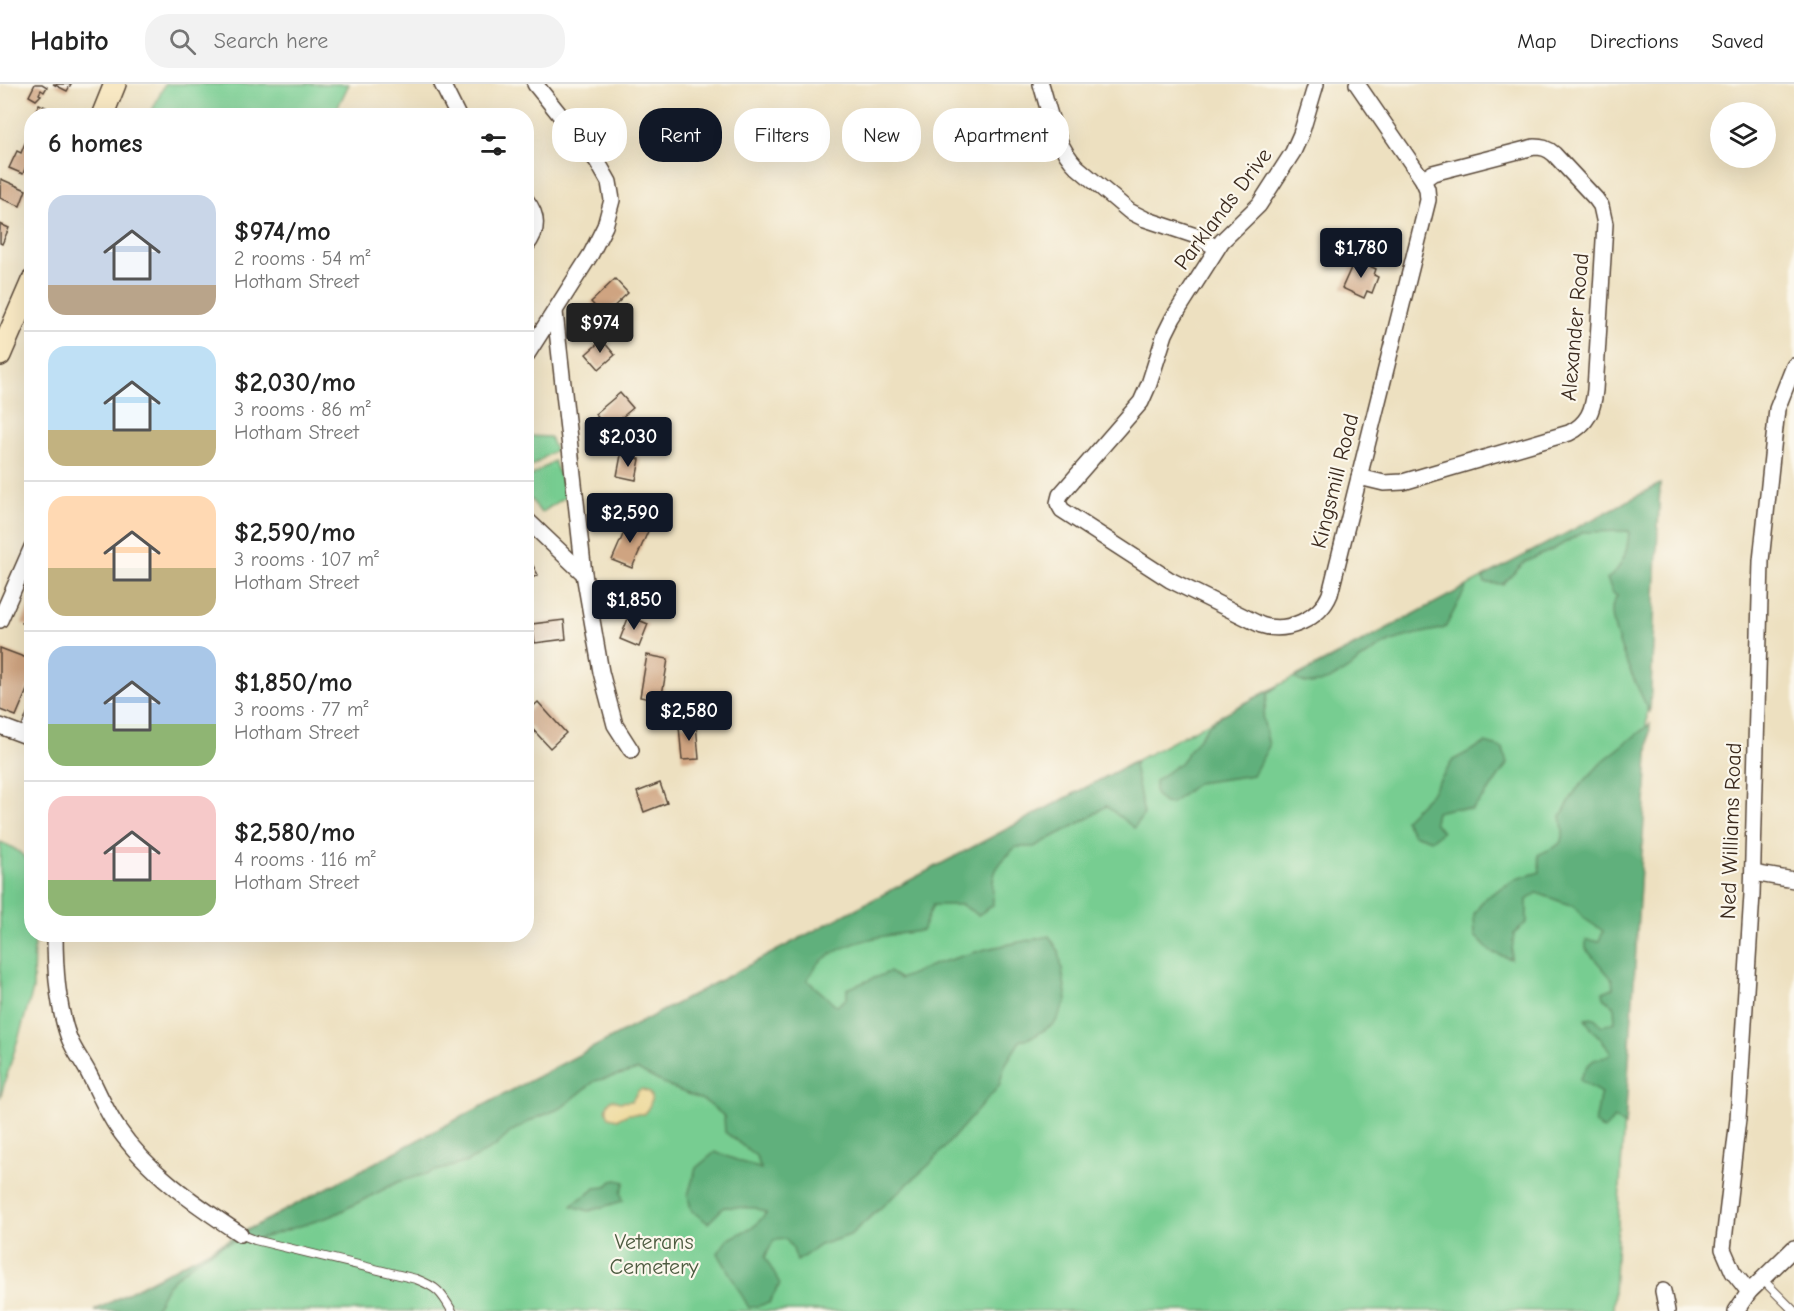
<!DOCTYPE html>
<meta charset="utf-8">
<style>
:root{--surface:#fff;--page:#f2f2f2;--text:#222;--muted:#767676;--line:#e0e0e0;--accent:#111827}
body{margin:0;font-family:"Comic Neue",sans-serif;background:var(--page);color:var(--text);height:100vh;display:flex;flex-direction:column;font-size:22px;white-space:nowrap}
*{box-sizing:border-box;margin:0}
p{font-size:20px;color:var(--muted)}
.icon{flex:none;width:33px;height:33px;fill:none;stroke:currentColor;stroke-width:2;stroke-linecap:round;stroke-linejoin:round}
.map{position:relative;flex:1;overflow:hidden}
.details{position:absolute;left:24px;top:24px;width:510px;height:834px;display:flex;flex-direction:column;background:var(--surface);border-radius:24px;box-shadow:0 6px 24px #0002}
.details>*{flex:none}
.guide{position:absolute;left:552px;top:24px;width:570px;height:54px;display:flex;gap:12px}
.buttons{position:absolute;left:1710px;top:18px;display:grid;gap:12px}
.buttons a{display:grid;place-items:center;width:66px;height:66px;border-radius:50%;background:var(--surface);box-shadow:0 6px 24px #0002;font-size:30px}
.price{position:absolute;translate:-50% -51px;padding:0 14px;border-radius:6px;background:var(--accent);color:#fff;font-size:20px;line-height:39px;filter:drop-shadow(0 2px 3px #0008)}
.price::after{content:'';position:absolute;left:50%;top:36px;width:18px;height:14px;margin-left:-9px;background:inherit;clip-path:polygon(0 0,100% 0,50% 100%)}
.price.selected{background:#222;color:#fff}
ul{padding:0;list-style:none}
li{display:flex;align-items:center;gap:18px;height:150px;padding:0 24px}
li+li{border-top:2px solid var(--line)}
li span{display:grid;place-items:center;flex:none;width:168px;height:120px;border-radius:18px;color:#555}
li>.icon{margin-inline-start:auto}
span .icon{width:72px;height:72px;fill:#fffc;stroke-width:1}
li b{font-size:26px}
h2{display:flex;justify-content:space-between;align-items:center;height:72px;padding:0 24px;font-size:26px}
.pill{padding:0 21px;border-radius:24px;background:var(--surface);box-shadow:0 6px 24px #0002;font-size:21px;line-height:54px}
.pill.selected{background:var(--accent);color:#fff}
header{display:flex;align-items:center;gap:36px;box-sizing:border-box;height:84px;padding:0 30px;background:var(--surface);border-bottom:2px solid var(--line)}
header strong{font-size:28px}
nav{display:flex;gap:33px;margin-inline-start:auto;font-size:21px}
.search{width:420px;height:54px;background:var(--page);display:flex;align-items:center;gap:15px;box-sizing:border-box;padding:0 21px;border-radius:24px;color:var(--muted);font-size:22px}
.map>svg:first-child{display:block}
.green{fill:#77cd91;stroke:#597c58;stroke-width:1.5}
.forest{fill:#61b07b;stroke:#4e6d4c;stroke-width:1.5}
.sand{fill:#eeda9e;stroke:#94825e;stroke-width:1.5}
.building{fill:#cfa481}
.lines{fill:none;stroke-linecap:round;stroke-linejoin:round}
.lane-casing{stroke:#564536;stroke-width:10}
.street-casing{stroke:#564536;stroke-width:18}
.secondary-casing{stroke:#564536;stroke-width:24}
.lane{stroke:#fff;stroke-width:8}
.street{stroke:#fff;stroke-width:15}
.secondary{stroke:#f8e8c3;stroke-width:21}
.labels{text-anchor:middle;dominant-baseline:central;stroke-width:4.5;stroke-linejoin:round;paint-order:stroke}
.street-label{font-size:22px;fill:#3b2a1e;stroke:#fbf7ec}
.park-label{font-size:22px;fill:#4d5b40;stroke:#fbf7ec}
</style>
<header>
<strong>Habito</strong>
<div class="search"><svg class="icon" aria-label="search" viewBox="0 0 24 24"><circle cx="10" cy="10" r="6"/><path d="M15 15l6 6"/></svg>Search here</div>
<nav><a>Map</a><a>Directions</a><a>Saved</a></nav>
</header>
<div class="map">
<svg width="1794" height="1227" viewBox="0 0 1794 1227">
<rect width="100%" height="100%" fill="#fbf7ec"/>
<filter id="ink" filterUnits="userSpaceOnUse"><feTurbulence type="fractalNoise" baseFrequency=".0167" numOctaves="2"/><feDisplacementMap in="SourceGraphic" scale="12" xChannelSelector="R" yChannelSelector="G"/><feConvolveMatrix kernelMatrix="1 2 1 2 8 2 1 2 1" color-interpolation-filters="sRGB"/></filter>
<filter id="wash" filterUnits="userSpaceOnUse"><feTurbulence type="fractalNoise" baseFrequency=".008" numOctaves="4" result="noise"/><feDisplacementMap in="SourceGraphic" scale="24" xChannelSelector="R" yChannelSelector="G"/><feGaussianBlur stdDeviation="1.35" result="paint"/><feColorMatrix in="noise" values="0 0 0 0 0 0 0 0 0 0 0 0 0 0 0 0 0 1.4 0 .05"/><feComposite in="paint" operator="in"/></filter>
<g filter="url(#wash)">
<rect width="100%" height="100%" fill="#ede0c0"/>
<g class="green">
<polygon points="165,0 349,0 334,31 150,31"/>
<polygon points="527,352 550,353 555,366 527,385"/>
<polygon points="554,377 567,412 541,429 527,410 527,395"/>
<polygon points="1660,400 1613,1227 94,1227"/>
<path d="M0,758c14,5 26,12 31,26l1,66 2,1 -1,55 -33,108z"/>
</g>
<g class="forest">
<path d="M1660,400l-10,229c-10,-21 -44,-87 -37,-109 0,-1 3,-6 4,-8l-4,-3 -6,-14c16,-11 21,-30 22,-48l-46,1 -29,17 -29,13 -22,22 -18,-1 -2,-6z"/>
<path d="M1467,502l-22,42c-20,5 -41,7 -60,16 -26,12 -61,55 -91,34z"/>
<polygon points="1278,602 1268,609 1263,634 1269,662 1253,691 1197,699 1171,720 1164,719 1155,710 1155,697 1180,679 1209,641 1224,630"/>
<path d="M1650,640l-25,402 -11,-8 -10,12 -10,-7c5,-10 3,-19 7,-30l-22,-13c3,-7 10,-18 17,-21 7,-2 9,0 15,-5 -5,-14 -19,-21 -26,-35l10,-1 7,8 13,-4 -1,-17 -10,-6 -1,-7 10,-4 -1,-9 -26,-30v-9l13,1 4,-10 -18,-12 -12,-13 -36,-13 -10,7v22l-13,12 -3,25 -20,-7 -16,-16 -1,-22 11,-16 31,-19 24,-7 -2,-17c26,-13 28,-9 23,-39l15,-26 27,-29z"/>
<polygon points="1485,659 1503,664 1507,680 1491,704 1472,726 1453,724 1436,728 1434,738 1442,748 1431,756 1413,750 1404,736 1432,708 1453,676"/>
<path d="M1138,676l-4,5 10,49 -10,14 -28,-22 -17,12 -55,29h-18c-24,22 -24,26 -23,58l-15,10 -16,-10h-29l-11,26c-34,4 -73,8 -101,30 -6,5 -10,13 -14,19l30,26 10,-8v-9l42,-17 11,7 35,-15 51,-15 63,-13 10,15 8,49 -12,23 -19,12 -16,6 -15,24 -6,21 -70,79 -79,70 -30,10 -23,16 -4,-12 -7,-10 -12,1 -9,17 15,27 -11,19 -20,5 -31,-55 9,-13 29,-15 10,-12 -10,-5 -32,-1 -16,16 -17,-13 -3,-15 8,-27 19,-16 46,17 -5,-13 -31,-24 -1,-16 -19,-15 -35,-14 -32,-17 -43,11 -34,27 -29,12 -20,11 -16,15 -29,16 -69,20 -66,34 -77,24 -21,1 -11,4 -26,15 -19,15 -11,11 -13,25h-60z"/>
<path d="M617,1096l8,2 -4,10 2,9 -34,10 -17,-5c4,-8 16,-9 23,-18l11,-1 6,-6z"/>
</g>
<path class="sand" d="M641,1005l8,3c5,7 0,16 -5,22h-16l-10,5 -9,-2c-4,-7 -3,-12 3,-18l7,3 13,-1 6,-10z"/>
<g id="blocks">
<g class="building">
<polygon points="35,0 42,0 47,3 44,8 41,6 39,10 41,11 36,16 29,12"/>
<polygon points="53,0 71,0 67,7"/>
<polygon points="39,20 58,29 57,32 37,32 37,29 35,28"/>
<polygon points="25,59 32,61 32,84 26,82 23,90 9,84 17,67 21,69"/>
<polygon points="1,95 26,106 20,122 0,114"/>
<polygon points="0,140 9,144 2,160 0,159"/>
<polygon points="1355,175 1376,185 1374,191 1378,193 1372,209 1367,207 1364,214 1342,204"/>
<polygon points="615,195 628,209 604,232 591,218"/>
<polygon points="602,256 615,271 599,285 586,270"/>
<polygon points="620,309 633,324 608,345 595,330"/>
<polygon points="621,371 640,375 636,396 617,392"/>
<polygon points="629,437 649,445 632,484 612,476"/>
<polygon points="529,474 538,491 526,497 526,475"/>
<polygon points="32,516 32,544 22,539"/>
<polygon points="629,532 648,540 639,563 620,555"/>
<polygon points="564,536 566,555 535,559 532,540"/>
<polygon points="0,564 32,576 32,594 16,632 0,626"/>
<polygon points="647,571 668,575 661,617 640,613"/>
<polygon points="538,618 566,649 550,664 526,638 526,629"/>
<polygon points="696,640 699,675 682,676 679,642"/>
<polygon points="660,699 667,719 644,728 637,708"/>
</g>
</g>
</g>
<g filter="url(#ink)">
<use href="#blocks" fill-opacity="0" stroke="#564536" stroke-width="1.5"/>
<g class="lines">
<defs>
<g id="lane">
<polyline points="31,439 32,439"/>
<polyline points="23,651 32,629"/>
<path d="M240,1150l15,6 161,39c21,8 25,13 36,32"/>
<polyline points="1763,1196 1794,1227"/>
</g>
<g id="street">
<polyline points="442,0 458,32"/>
<path d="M1041,0c9,29 14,61 36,83l52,44 16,8 51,17 21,12"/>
<path d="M1316,0l-15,50 -8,18 -34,53 -37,36 -49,77 -8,16 -16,50 -8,18 -81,93 -2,8 4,7 108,70 91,45c25,9 59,-6 69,-31l98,-394 -1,-11 -4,-9 -66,-96"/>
<path d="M526,116c12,15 13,31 0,46"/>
<polyline points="555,228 584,490 601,588 615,641 631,666"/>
<polyline points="526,272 591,170 605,142 612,116 609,98 597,77 535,0"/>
<path d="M1359,393l25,6 19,-1 166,-49c19,-9 24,-23 26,-43l10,-166 -4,-18 -5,-7 -42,-45c-7,-6 -12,-7 -20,-7l-101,26 -10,7"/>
<polyline points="526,435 584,490"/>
<polyline points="0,536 32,463"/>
<polyline points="0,642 32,654"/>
<polyline points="1753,789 1794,796"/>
<path d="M55,850c0,34 2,72 14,104 5,13 14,24 20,36 9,17 17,37 28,53 31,46 78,77 123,107"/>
<polyline points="1663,1207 1667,1227"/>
<polyline points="1749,1208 1733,1188 1723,1165 1738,1035 1752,810 1761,477 1777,325 1794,282"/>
<polyline points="1736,1227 1749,1208 1794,1164"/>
</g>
<g id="secondary">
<polyline points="102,32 115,0"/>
<polyline points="0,271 32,197"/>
</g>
</defs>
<use href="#lane" class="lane-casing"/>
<use href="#street" class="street-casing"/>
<use href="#secondary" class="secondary-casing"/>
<use href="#lane" class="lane"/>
<use href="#street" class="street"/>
<use href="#secondary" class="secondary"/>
</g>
</g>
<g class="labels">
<g class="street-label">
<text transform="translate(1223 125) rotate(-53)">Parklands Drive</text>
<text transform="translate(1575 243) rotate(-85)">Alexander Road</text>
<text transform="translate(1335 397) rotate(-76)">Kingsmill Road</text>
<text transform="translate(1731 747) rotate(-88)">Ned Williams Road</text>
</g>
<g class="park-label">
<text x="654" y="1158">Veterans<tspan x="654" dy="25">Cemetery</tspan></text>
</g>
</g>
</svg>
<div class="buttons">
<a><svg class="icon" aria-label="layers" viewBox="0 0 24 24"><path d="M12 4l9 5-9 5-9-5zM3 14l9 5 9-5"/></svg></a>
</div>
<b class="price" style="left:1361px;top:195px">$1,780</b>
<b class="price selected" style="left:600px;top:270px">$974</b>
<b class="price" style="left:628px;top:384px">$2,030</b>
<b class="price" style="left:630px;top:460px">$2,590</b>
<b class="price" style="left:634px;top:547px">$1,850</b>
<b class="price" style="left:689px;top:658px">$2,580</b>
<div class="guide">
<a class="pill">Buy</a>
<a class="pill selected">Rent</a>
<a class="pill">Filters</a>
<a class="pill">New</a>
<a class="pill">Apartment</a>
</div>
<section class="details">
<h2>6 homes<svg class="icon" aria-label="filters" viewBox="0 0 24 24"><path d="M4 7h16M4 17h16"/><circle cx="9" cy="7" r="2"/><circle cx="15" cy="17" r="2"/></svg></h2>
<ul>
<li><span style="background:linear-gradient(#c9d6e8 75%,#b9a48a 0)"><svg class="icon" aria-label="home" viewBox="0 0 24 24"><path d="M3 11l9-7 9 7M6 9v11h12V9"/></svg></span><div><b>$974/mo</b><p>2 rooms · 54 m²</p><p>Hotham Street</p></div></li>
<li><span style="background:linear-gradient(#bfe0f5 70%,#c2b280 0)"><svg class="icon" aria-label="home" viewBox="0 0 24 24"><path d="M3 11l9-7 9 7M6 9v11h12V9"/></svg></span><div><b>$2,030/mo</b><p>3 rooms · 86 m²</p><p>Hotham Street</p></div></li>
<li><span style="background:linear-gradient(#ffd9b3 60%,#c2b280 0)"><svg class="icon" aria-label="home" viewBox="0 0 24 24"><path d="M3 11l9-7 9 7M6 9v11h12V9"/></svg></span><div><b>$2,590/mo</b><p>3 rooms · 107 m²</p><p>Hotham Street</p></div></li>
<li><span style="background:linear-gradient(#a9c7e8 65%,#8fb573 0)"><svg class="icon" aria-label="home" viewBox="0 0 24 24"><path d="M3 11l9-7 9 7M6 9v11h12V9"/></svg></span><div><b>$1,850/mo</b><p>3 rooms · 77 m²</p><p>Hotham Street</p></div></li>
<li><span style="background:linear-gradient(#f6c9c9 70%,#8fb573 0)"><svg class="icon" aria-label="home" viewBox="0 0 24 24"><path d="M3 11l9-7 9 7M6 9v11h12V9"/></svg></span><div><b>$2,580/mo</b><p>4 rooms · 116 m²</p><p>Hotham Street</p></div></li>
</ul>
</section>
</div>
